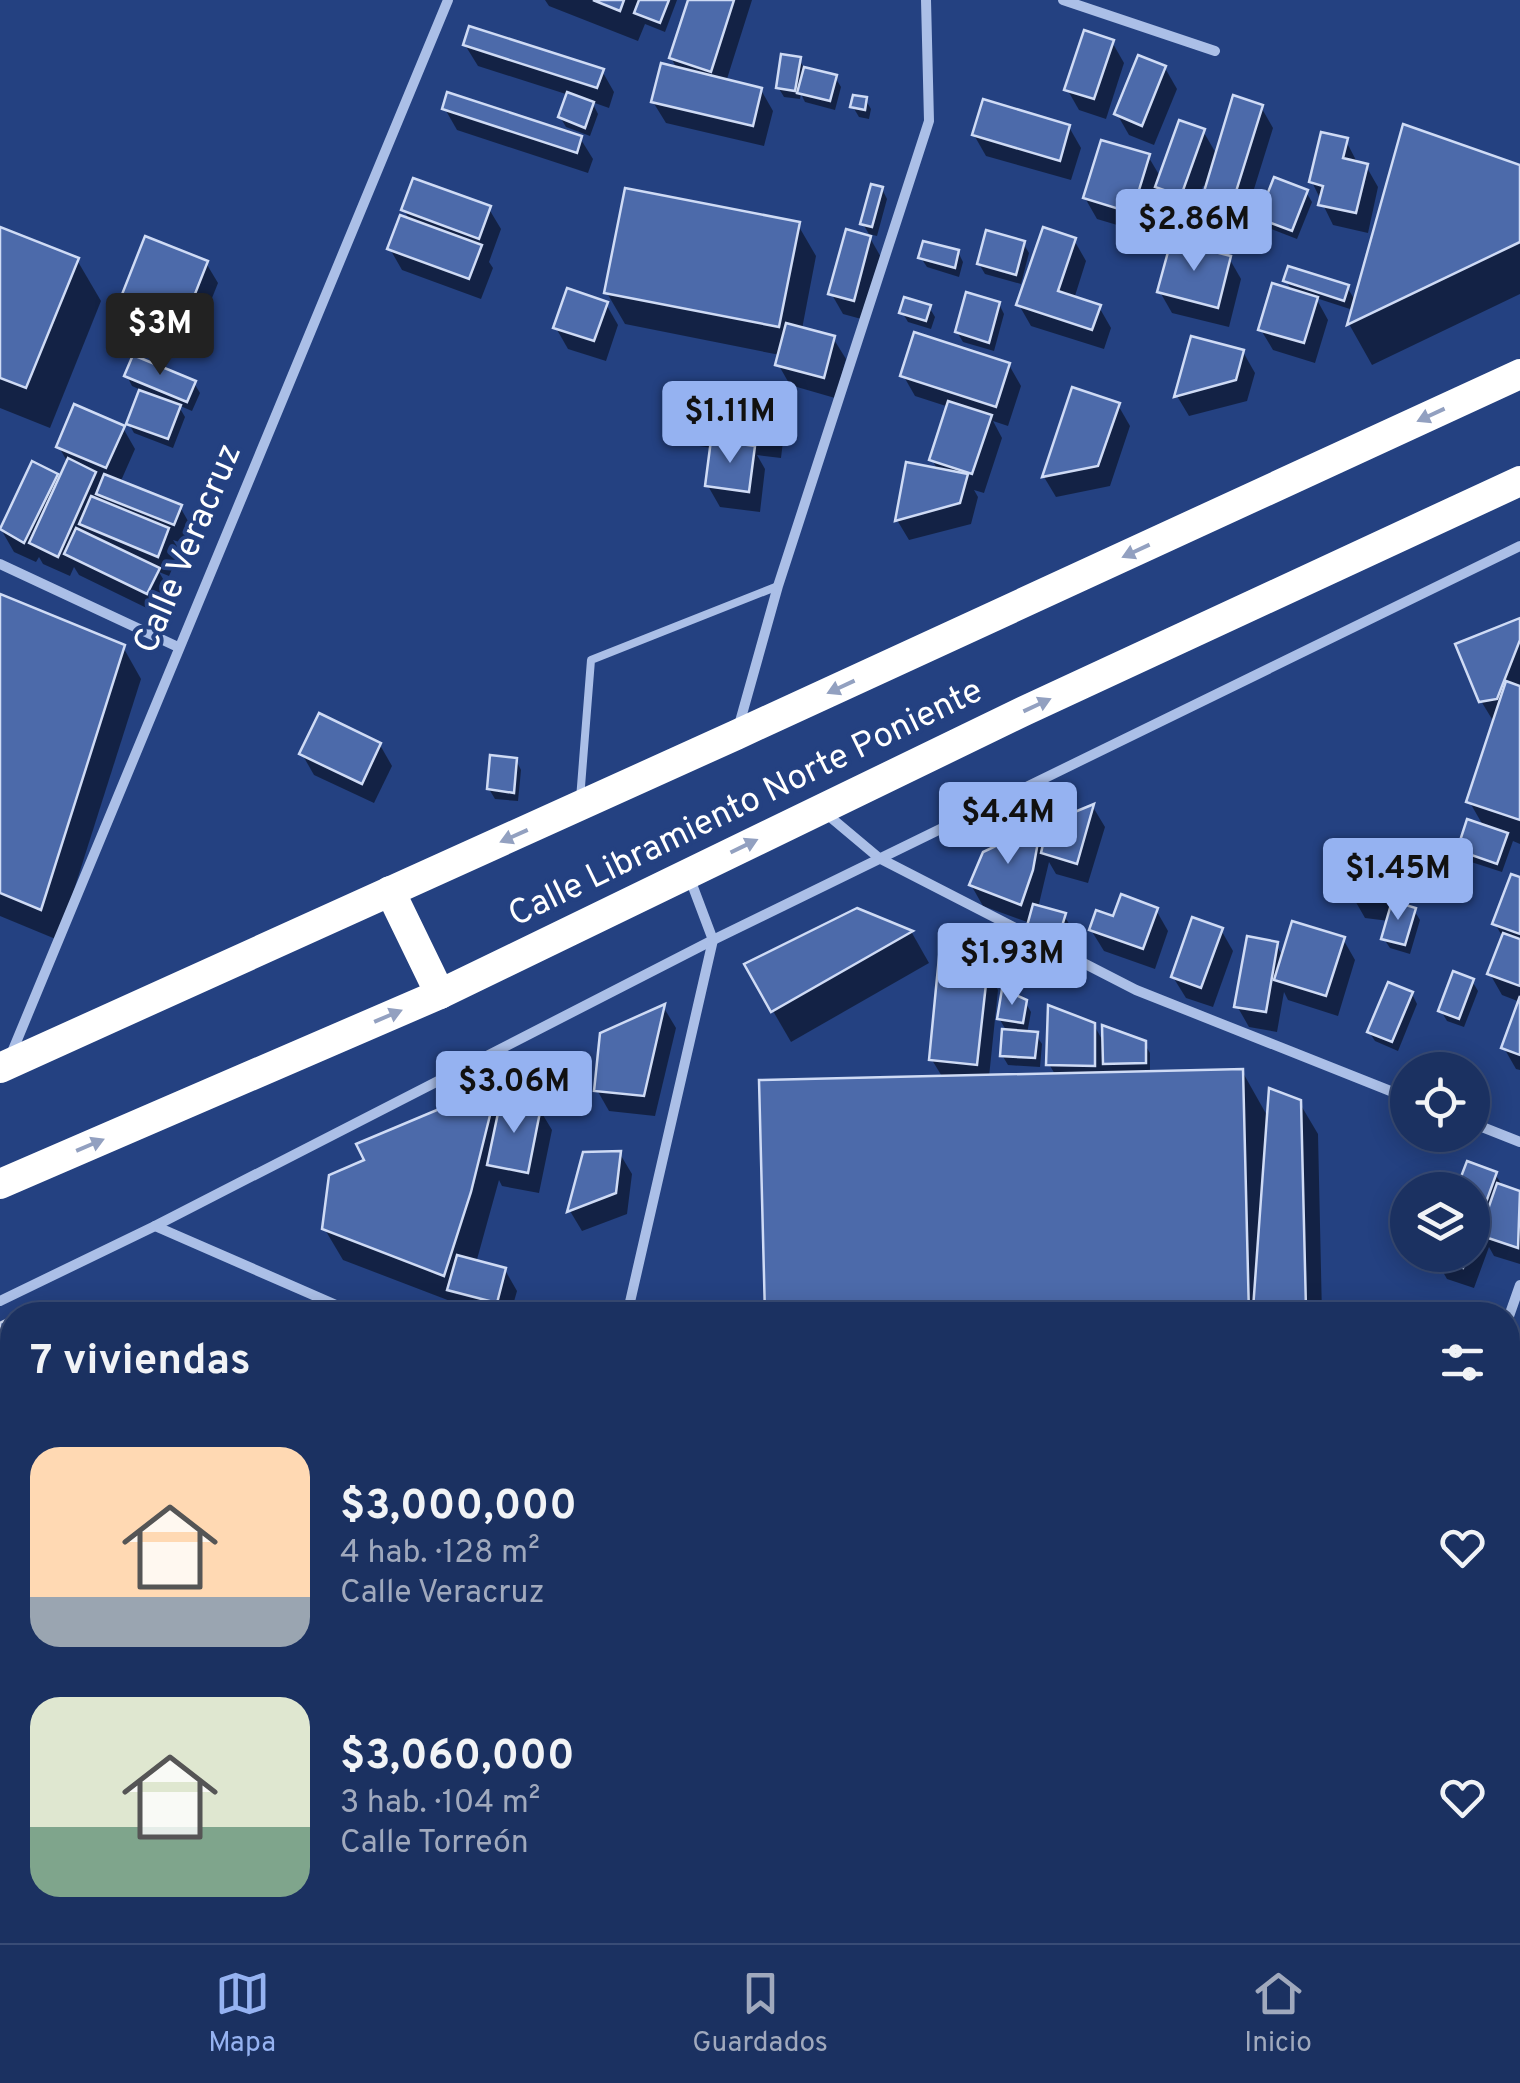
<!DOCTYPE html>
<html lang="es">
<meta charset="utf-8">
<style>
:root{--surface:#1b3161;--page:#243967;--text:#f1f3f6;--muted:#a0a9bd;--line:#394c76;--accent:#95b2f1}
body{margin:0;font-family:Overpass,sans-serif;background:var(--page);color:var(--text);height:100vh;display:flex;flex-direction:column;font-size:38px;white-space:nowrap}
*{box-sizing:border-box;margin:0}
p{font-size:32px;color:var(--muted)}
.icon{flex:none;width:55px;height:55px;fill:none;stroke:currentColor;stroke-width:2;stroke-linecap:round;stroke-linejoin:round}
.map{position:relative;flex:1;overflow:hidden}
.drawer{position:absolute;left:0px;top:1302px;width:1520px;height:642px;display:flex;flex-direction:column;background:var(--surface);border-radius:40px 40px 0 0;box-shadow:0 5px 25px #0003,0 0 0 2px var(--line)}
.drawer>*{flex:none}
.buttons{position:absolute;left:1390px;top:1052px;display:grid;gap:20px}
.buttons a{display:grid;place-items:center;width:100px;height:100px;border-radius:50%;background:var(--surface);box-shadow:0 5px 25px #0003,0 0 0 2px var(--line);font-size:50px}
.price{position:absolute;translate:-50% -85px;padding:0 22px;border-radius:10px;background:var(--accent);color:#111;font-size:32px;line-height:65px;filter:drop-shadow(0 2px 5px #0008)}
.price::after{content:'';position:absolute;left:50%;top:60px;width:30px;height:22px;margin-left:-15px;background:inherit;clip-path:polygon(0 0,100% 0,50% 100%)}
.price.active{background:#222;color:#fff}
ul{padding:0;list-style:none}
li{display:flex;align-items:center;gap:30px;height:250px;padding:0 30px}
li span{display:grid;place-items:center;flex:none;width:280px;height:200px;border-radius:30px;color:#555}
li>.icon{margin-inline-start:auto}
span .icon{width:120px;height:120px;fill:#fffc;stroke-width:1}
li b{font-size:42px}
h2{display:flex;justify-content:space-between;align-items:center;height:120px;padding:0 30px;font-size:42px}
.tab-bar{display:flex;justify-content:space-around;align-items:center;height:140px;border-top:2px solid var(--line);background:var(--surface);font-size:28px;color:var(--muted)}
.tab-bar a{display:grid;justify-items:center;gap:5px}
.tab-bar .active{color:var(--accent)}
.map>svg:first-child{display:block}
.shadow{fill:#0007}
.building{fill:#4c6aaa;stroke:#cfdbf5;stroke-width:2.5}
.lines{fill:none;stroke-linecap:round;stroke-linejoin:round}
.lane{stroke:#abbfe7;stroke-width:8}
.street{stroke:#abbfe7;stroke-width:10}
.highway{stroke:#fff;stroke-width:30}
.oneway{fill:#92a0c0}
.labels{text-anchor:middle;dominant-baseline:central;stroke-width:8;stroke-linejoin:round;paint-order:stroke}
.street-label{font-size:35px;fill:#fff;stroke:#244181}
</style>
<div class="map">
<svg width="1520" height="1943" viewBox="0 0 1520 1943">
<rect width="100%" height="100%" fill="#244181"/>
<g class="shadow">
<polygon points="545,0 677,0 665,32 645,24 638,41 549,6"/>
<polygon points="691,0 752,0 726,82 761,90 773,111 764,146 666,123 653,102 678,70 671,58"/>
<polygon points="1112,42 1124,63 1106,119 1079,110 1067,89"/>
<polygon points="465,45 602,71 614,92 609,108 592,102 598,114 590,136 566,127 560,117 569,95 478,66"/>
<polygon points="799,59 805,70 835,77 841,87 835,110 805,102 801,94 800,99 784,97 778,87"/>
<polygon points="1165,68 1177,89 1154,145 1129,135 1117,114"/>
<polygon points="865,99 871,109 869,119 859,117 853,107"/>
<polygon points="1261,107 1273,128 1240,234 1214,226 1202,205 1208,187 1203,186 1193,216 1170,207 1158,187 1144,233 1097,219 1085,198 1148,156 1161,178 1203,131 1217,155"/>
<polygon points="445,109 580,138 593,159 588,173 457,130"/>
<polygon points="1069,127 1081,148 1071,180 986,156 974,135"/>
<polygon points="1346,141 1358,164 1366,166 1378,187 1368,233 1333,225 1312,182"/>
<polygon points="1520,168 1520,294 1372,365 1349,324 1353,310 1316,298 1328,320 1315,363 1273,350 1261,330 1293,292 1286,281 1347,287 1356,302"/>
<polygon points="882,189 887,199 877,236 869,234 863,224"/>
<polygon points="1306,192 1312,202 1297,239 1266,227 1260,218"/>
<polygon points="489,209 501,229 489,262 493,268 481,299 402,270 390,249 410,221 404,210"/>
<polygon points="798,225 816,256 802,329 833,338 846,359 835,398 790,385 778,364 780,355 625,324 607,293"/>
<polygon points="0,229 77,260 101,301 50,428 0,408"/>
<polygon points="870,238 882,259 865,320 843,314 831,293"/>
<polygon points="1074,240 1086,261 1074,299 1099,307 1111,328 1104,349 1031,326 1019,305"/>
<polygon points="1023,243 1029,253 1021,284 985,274 979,264"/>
<polygon points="958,252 963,262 959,277 927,267 921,258"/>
<polygon points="1229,258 1241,279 1229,327 1172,313 1160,292"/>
<polygon points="206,263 218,283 193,346 134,323 122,302"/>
<polygon points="606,304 618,325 606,361 568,349 556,328"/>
<polygon points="999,304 1004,314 994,351 963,342 957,332"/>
<polygon points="929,307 935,317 931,329 908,322 902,312"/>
<polygon points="1193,339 1243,352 1255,373 1247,401 1189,416 1177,396"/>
<polygon points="1009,365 1021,386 1008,426 993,421 1002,438 984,493 974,490 978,497 971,524 909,540 897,520 938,471 932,459 949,407 915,396 903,375"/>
<polygon points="127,376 194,383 200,393 192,411 178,405 185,417 173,448 134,433 129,424 141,390 132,386"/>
<polygon points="1074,390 1118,405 1130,426 1110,486 1056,497 1044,477"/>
<polygon points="772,412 784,433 781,458 757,455 765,469 760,512 720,507 708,486 712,448 699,446 687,425"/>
<polygon points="123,428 135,449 120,483 180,507 192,528 185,544 173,540 180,551 169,576 159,572 170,591 159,614 79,575 74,567 70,576 43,564 39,557 36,562 14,552 2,531 33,465 56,475 60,482 68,463 59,447"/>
<polygon points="0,596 123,647 141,679 58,940 0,916"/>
<polygon points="1520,620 1520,844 1513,841 1502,872 1465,860 1459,850 1484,827 1469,801 1495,724 1481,701"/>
<polygon points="380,745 392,766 374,803 314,775 302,754"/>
<polygon points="516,760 521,770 518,801 495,799 489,789"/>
<polygon points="1093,807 1105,827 1088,883 1056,874 1049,862 1038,908 1064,916 1070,925 1064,944 1035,935 1030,923 983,906 971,885 1040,828 1047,840"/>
<polygon points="1382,847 1394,868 1392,883 1402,901 1402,907 1414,910 1420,920 1410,954 1390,948 1384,939 1389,921 1365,918 1353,897"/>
<polygon points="1520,880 1520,1002 1502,995 1490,974 1504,939 1495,924"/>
<polygon points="1156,910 1168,931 1155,969 1104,951 1091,930 1115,919"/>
<polygon points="857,911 912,933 929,963 791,1042 773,1011"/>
<polygon points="1221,930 1233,951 1213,1007 1186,998 1173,977"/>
<polygon points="1343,939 1355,960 1338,1016 1288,1000 1284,992 1277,1032 1249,1027 1237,1006 1276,944 1283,957"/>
<polygon points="986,968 998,990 989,1077 1056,1076 1049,1064 1094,1025 1105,1045 1144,1043 1150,1053 1150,1073 1242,1071 1269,1119 1299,1102 1318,1134 1322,1315 767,1315 943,1078 932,1060"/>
<polygon points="1472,981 1478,991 1464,1027 1447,1021 1441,1011"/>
<polygon points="1412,994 1417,1004 1398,1051 1375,1041 1369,1032"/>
<polygon points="1025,1002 1031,1012 1027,1034 1036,1035 1042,1044 1040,1067 1008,1065 1002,1055 1007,1032 999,1018"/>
<polygon points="1520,1003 1520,1070 1516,1069 1504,1048"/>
<polygon points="664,1008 676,1028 655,1116 609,1111 597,1090 602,1035"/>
<polygon points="495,1094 502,1106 540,1110 552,1130 539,1193 502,1186 499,1180 476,1263 505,1270 517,1291 511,1312 517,1315 479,1315 462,1311 458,1304 343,1260 324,1228"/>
<polygon points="585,1154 620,1154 632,1174 627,1214 582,1231 570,1211"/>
<polygon points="1495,1174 1504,1188 1520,1193 1520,1264 1494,1256 1489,1247 1474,1288 1447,1279 1435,1258 1436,1255 1472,1255 1472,1190 1459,1190"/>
<polygon points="12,1320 12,1398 0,1376 0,1326"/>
<polygon points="0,1412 7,1422 0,1441"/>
<polygon points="12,1423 12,1464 2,1452"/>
<polygon points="1509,1499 1520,1502 1520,1744 1511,1740 1519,1754 1508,1780 1508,1540 1512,1542 1508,1535"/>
<polygon points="1508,1830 1520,1836 1520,1902 1508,1897 1520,1917 1520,1931 1515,1943 1377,1943 1381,1932 1434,1932 1436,1937 1438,1932 1508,1932"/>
<polygon points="0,1917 12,1922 12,1932 52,1932 58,1943 0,1943"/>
<polygon points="712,1932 757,1932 758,1933 755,1943 708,1943"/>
<polygon points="808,1932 911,1932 907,1943 835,1943"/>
<polygon points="951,1932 1065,1932 1065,1933 1062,1943 948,1943"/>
<polygon points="1168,1932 1187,1932 1184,1938"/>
<polygon points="1220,1932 1256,1932 1252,1943"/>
</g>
<g class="building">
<polygon points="593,0 624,0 620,11"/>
<polygon points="639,0 669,0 660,23 634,13"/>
<polygon points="688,0 734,0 711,72 669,58"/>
<polygon points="469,26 604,69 597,88 463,45"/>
<polygon points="1084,30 1114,40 1094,99 1064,90"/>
<polygon points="781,54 801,57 795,91 776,88"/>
<polygon points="1138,55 1166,66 1142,126 1114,114"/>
<polygon points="661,63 762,88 753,126 651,102"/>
<polygon points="804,67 837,75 830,101 797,93"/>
<polygon points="447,92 582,136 577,153 442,109"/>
<polygon points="567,92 594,102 585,128 558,117"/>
<polygon points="853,95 867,97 865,110 850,107"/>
<polygon points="1233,95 1263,105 1229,214 1200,205"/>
<polygon points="983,99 1070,125 1060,161 972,135"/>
<polygon points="1179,120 1205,129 1181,196 1155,187"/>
<polygon points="1403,124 1520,165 1520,242 1347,325"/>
<polygon points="1321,132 1348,138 1343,158 1368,164 1356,213 1318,205 1323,186 1309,182"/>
<polygon points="1101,140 1150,154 1132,213 1083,198"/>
<polygon points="1274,177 1308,190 1292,231 1258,218"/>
<polygon points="413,178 491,206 479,239 401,210"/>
<polygon points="871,184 883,187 872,227 860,224"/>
<polygon points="625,188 800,222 779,327 604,293"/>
<polygon points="400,215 482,245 469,279 387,249"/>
<polygon points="0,227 79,258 26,388 0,378"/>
<polygon points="1043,227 1076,238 1058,291 1101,305 1092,330 1016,305"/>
<polygon points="846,229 871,236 854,301 828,294"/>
<polygon points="986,230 1025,241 1016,275 977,264"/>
<polygon points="145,236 208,261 182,327 119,302"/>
<polygon points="923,241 959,250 955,268 918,258"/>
<polygon points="1171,241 1231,256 1218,308 1157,292"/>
<polygon points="1288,266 1349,285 1344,301 1283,281"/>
<polygon points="1272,283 1318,297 1304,343 1258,330"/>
<polygon points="567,288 608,302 594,341 553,328"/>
<polygon points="966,292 1000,302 989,343 955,332"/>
<polygon points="904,297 931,305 926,321 899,313"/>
<polygon points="786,323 835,336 824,378 775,365"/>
<polygon points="914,332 1010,363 996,407 900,376"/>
<polygon points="1191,336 1244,350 1236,380 1174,397"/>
<polygon points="133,355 196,381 187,402 124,376"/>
<polygon points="1072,387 1120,403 1098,466 1042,477"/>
<polygon points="139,390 181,405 168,439 126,424"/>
<polygon points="688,397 774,410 770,439 684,426"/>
<polygon points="948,401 992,415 972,474 929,460"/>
<polygon points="74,404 125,426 106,468 56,447"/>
<polygon points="711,440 755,446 749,492 705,486"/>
<polygon points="68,458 96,472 58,557 29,543"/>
<polygon points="32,461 58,474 24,543 0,529"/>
<polygon points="906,462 968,474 960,503 895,521"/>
<polygon points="104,474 182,505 174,525 96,494"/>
<polygon points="91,496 169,528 158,557 79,524"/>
<polygon points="76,528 160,568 147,594 64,554"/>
<polygon points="0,594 125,645 41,910 0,893"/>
<polygon points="1520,618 1520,640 1497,699 1479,702 1455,644"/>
<polygon points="1506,681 1520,686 1520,820 1466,802"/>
<polygon points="319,713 381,743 362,784 299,754"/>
<polygon points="490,755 517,758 514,793 487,789"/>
<polygon points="1094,804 1077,864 1041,853 1048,823"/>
<polygon points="1467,819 1508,833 1497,864 1457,850"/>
<polygon points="1041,825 1033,870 1021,905 969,885 983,852"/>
<polygon points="1356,842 1383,845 1380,877 1392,878 1389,902 1350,898"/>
<polygon points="1511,874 1520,877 1520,934 1492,924"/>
<polygon points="1121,894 1158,908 1143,949 1089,930 1096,910 1113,916"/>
<polygon points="1392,901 1416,908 1405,945 1381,939"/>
<polygon points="1033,904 1066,913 1059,936 1027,926"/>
<polygon points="857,908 913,931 771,1012 744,964"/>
<polygon points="1192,917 1223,928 1201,988 1171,977"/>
<polygon points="1292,921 1345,937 1326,996 1274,980"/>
<polygon points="1503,933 1520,939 1520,986 1487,974"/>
<polygon points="1247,936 1278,942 1266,1012 1234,1007"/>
<polygon points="940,947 988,966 977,1065 929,1060"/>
<polygon points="1453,971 1474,979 1459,1019 1438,1011"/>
<polygon points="1388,982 1413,992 1392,1042 1367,1032"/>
<polygon points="1002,989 1027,1000 1023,1023 997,1019"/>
<polygon points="1520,996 1520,1055 1501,1048"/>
<polygon points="665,1004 644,1096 594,1091 600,1033"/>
<polygon points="1048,1005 1095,1023 1095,1066 1046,1065"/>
<polygon points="1102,1025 1146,1041 1146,1063 1103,1064"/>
<polygon points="1002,1029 1038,1032 1035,1058 1000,1056"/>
<polygon points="1243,1069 1249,1315 765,1315 759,1080"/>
<polygon points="1269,1088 1301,1100 1306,1309 1253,1309"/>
<polygon points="496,1091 471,1192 444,1276 322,1229 329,1175 364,1160 356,1144 475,1094"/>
<polygon points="501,1099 541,1107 528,1173 487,1165"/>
<polygon points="621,1151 616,1193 567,1212 583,1152"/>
<polygon points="1467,1161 1497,1172 1472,1241 1472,1190 1456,1190"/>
<polygon points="1497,1183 1520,1191 1518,1248 1479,1235"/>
<polygon points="457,1255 506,1268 497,1303 447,1290"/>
<polygon points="1433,1255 1468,1255 1463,1268 1432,1258"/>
<polygon points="499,1305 524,1315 495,1315"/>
<polygon points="12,1317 12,1386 0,1380 0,1323"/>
<polygon points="10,1420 12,1421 12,1457 0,1453"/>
<polygon points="1508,1496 1520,1500 1520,1530 1508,1526"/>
<polygon points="1508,1537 1520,1542 1520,1577 1508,1572"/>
<polygon points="1508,1576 1520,1581 1520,1605 1508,1600"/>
<polygon points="1508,1607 1520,1612 1520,1651 1508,1646"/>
<polygon points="1508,1654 1520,1660 1520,1690 1508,1684"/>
<polygon points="1508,1690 1520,1695 1520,1706 1512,1726 1508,1724"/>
<polygon points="1508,1828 1520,1833 1520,1871 1514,1885 1508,1882"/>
<polygon points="0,1915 12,1919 12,1932 36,1932 32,1943 0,1943"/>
<polygon points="709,1932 740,1932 736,1943 706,1943"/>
<polygon points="846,1932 891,1932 887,1943 873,1943"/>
<polygon points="949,1932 981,1932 1015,1943 945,1943"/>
<polygon points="1017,1932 1046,1932 1043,1942"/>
<polygon points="1378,1932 1432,1932 1428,1943 1374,1943"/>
<polygon points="1435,1932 1499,1932 1494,1943 1437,1943 1432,1941"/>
</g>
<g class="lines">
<polyline class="lane" points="580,799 591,660 778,586"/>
<g class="street">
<polyline points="1063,0 1215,51"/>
<polyline points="0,564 178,647"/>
<polyline points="739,725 778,586 929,121 926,0"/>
<polyline points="823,811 879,858 1136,990 1408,1098"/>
<polyline points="10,1057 448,0"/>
<polyline points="1472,1123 1520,1142"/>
<polyline points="155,1226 359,1315"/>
<polyline points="0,1301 155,1226 713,940 1520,546"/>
<polyline points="627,1315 713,940 690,879"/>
<polyline points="1508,1319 1520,1285"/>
<polyline points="1508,1792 1520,1797"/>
<polyline points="0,1857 12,1864"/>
<polyline points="145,1932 175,1943"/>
<polyline points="466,1943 469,1932"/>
<polyline points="1281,1943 1285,1932"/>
</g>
<g class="highway">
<polyline points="390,891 440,994"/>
<polyline points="0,1068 736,735 1520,374"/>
<polyline points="0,1184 440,994 1024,711 1520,481"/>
</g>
</g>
<defs><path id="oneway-solid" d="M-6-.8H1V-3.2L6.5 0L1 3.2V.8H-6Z" transform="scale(2.5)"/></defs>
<g class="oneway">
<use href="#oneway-solid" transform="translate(1431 415) rotate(155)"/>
<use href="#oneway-solid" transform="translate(1136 551) rotate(155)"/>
<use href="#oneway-solid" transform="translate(841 687) rotate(155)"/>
<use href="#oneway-solid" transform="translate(1037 705) rotate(-25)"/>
<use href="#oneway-solid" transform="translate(514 836) rotate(156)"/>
<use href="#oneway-solid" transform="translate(744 846) rotate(-26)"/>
<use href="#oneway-solid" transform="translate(388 1016) rotate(-23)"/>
<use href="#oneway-solid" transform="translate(90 1145) rotate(-23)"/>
</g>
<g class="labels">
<g class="street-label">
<text transform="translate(189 549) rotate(-67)">Calle Veracruz</text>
<text transform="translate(746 804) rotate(-26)">Calle Libramiento Norte Poniente</text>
</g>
</g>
</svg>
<div class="buttons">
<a><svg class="icon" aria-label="locate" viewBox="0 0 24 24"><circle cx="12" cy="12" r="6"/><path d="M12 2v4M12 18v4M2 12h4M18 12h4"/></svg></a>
<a><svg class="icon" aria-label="layers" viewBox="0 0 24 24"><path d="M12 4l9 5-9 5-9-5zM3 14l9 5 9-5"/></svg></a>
</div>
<b class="price" style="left:1194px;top:274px">$2.86M</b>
<b class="price active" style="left:160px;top:378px">$3M</b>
<b class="price" style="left:730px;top:466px">$1.11M</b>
<b class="price" style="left:1008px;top:867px">$4.4M</b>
<b class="price" style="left:1398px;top:923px">$1.45M</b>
<b class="price" style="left:1012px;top:1008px">$1.93M</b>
<b class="price" style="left:514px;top:1136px">$3.06M</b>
<section class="drawer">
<h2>7 viviendas<svg class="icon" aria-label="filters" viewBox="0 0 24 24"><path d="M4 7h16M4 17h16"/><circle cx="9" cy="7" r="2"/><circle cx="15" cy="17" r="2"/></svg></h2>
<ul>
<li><span style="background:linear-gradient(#ffd9b3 75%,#9aa5b1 0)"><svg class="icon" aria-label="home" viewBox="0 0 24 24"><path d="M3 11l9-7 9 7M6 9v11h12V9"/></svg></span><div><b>$3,000,000</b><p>4 hab. · 128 m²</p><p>Calle Veracruz</p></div><svg class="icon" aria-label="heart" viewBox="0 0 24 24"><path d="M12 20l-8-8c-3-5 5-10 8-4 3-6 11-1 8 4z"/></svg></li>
<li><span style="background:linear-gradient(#dfe7d0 65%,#7fa58c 0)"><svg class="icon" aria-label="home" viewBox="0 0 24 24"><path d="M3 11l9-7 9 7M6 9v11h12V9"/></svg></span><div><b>$3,060,000</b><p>3 hab. · 104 m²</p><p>Calle Torreón</p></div><svg class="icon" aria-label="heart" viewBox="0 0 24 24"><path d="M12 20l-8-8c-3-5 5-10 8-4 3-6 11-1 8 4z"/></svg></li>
</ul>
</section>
</div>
<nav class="tab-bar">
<a class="active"><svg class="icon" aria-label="map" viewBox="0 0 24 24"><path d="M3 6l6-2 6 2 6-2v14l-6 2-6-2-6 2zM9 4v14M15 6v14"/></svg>Mapa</a>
<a><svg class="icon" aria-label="saved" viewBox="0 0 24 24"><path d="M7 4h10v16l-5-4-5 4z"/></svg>Guardados</a>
<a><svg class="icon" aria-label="home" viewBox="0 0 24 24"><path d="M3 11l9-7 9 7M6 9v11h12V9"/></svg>Inicio</a>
</nav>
